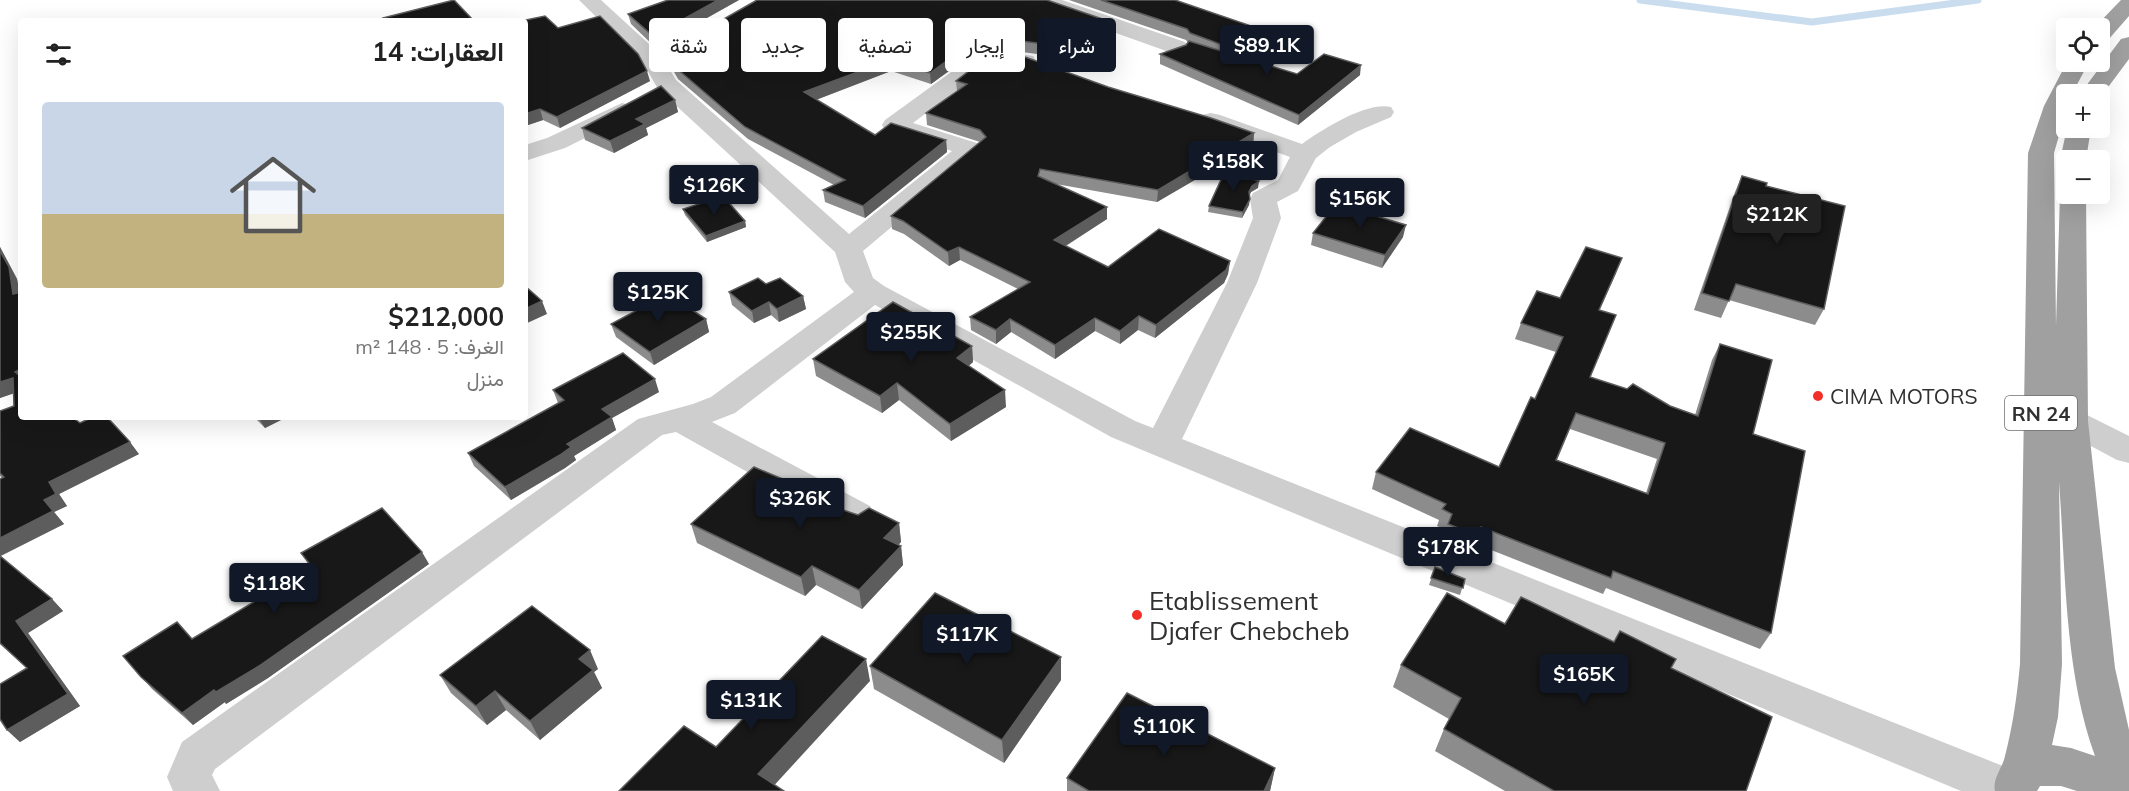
<!DOCTYPE html>
<html lang="ar">
<meta charset="utf-8">
<style>
:root{--surface:#fff;--page:#f6f6f6;--text:#222;--muted:#767676;--line:#e0e0e0;--accent:#111827}
body{margin:0;font-family:Mulish,Vazirmatn,sans-serif;background:var(--page);color:var(--text);direction:rtl;height:100vh;display:flex;flex-direction:column;font-size:22px;white-space:nowrap}
*{box-sizing:border-box;margin:0}
p{font-size:20px;color:var(--muted)}
.icon{flex:none;width:33px;height:33px;fill:none;stroke:currentColor;stroke-width:2;stroke-linecap:round;stroke-linejoin:round}
.map{position:relative;flex:1;overflow:hidden;direction:ltr}
.details{position:absolute;left:18px;top:18px;width:510px;height:402px;display:flex;flex-direction:column;background:var(--surface);border-radius:6px;box-shadow:0 6px 24px #0002;direction:rtl}
.details>*{flex:none}
.top-card{position:absolute;left:546px;top:18px;width:570px;height:54px;direction:rtl;display:flex;gap:12px}
.fabs{position:absolute;left:2056px;top:18px;display:grid;gap:12px}
.fabs a{display:grid;place-items:center;width:54px;height:54px;border-radius:6px;background:var(--surface);box-shadow:0 6px 24px #0002;font-size:30px}
.price{position:absolute;translate:-50% -51px;padding:0 14px;border-radius:6px;background:var(--accent);color:#fff;font-size:20px;line-height:39px;filter:drop-shadow(0 2px 3px #0008)}
.price::after{content:'';position:absolute;left:50%;top:36px;width:18px;height:14px;margin-left:-9px;background:inherit;clip-path:polygon(0 0,100% 0,50% 100%)}
.price.on{background:#222;color:#fff}
ul{padding:0;list-style:none}
li{display:grid;align-content:center;gap:12px;height:318px;padding:0 24px}
li+li{border-top:2px solid var(--line)}
li span{display:grid;place-items:center;height:186px;border-radius:6px;color:#555}
li>.icon{margin-inline-start:auto}
span .icon{width:108px;height:108px;fill:#fffc;stroke-width:1}
li b{font-size:26px}
h2{display:flex;justify-content:space-between;align-items:center;height:72px;padding:0 24px;font-size:26px}
.chip{padding:0 21px;border-radius:6px;background:var(--surface);box-shadow:0 6px 24px #0002;font-size:21px;line-height:54px}
.chip.on{background:var(--accent);color:#fff}
.map>svg:first-child{display:block}
.lines{fill:none;stroke-linecap:round;stroke-linejoin:round}
.stream{stroke:#caddef;stroke-width:7}
.minor{fill:#cecece;fill-rule:evenodd}
.trunk{fill:#a0a0a0;fill-rule:evenodd}
.wall{fill:#8c8c8c;fill-rule:evenodd}
.shaded-wall{fill:#5d5d5d}
.building{fill:#181818;stroke:#5d5d5d;stroke-width:1.5;fill-rule:evenodd}
.poi-dot{fill:#f23029;stroke:#fff;stroke-width:2}
.labels{text-anchor:middle;dominant-baseline:central;stroke-width:6;stroke-linejoin:round;paint-order:stroke}
.shield{fill:#fff;stroke:#6f6f6f;stroke-width:1.5}
.shield-label{font-size:20px;font-weight:bold;fill:#313131}
.poi-label{font-size:21px;fill:#313131;stroke:#fff;text-anchor:start}
.near-poi-label{font-size:26px;fill:#313131;stroke:#fff;text-anchor:start}
</style>
<div class="map">
<svg width="2129" height="791" viewBox="0 0 2129 791">
<rect width="100%" height="100%" fill="#fff"/>
<g class="lines">
<polyline class="stream" points="1640,0 1812,22 1978,0"/>
<g class="minor">
<path d="M579,0h22l60,55 15,25 173,154 103,-83 -67,-21 -3,-5 3,-5 87,-63 28,-6 33,5 3,5 -3,5c-15,4 -30,-2 -46,1l-74,56 67,21 4,5 -121,102 10,27 11,8 251,135 18,7 74,-145 26,-65 -3,-19 3,-6 25,-13 12,-23 -88,-32 -3,-5 3,-5 9,-2 9,2 82,29c19,-14 65,-43 89,-37l3,5 -3,5 -35,15 -26,15 -14,11 -18,33 -21,11 4,16 -24,65 -75,156 846,337 7,15h-74l-850,-354 -236,-132 -140,108 -23,9 158,84 5,10 -5,10 -13,4 -13,-4 -168,-94 -14,3 -447,334 -3,6 8,16h-47l-6,-14 15,-35 38,-27 418,-296 55,-15 18,-7 143,-105 -9,-10 -10,-30 -177,-163 -15,-26z"/>
<polygon points="1032,0 1062,0 1185,42 1188,47 1185,52 1177,54 1169,52 1035,4"/>
<polygon points="622,103 631,105 634,110 631,115 565,148 525,161 525,145 547,138"/>
<polygon points="2071,409 2083,413 2129,436 2129,463 2117,460 2059,429 2054,421 2059,413"/>
</g>
<g class="trunk">
<polygon points="2121,0 2129,0 2129,16 2108,40 2100,42 2100,28 2094,28"/>
<polygon points="2129,37 2129,59 2100,98 2100,94 2080,94 2121,39"/>
<path d="M2067,62h22l-17,32h-5v14l-13,45 2,173 4,-132 7,-7v7h19l2,227 27,247 14,62v61h-52l-16,-5h-21l-3,5h-42c-3,-12 8,-24 10,-35 8,-31 12,-60 15,-92l8,-511 16,-47zM2059,482c7,91 5,187 36,274l-24,-8 -19,-3 6,-28 4,-53z"/>
<polygon points="2067,128 2091,128 2086,160 2067,160 2067,166 2060,160"/>
</g>
</g>
<g class="wall">
<polygon points="668,0 739,0 655,47 631,24 628,14"/>
<polygon points="1069,0 1175,0 1259,40 1231,54 1297,74 1360,75 1298,125 1160,64 1160,54 1186,45 1188,43 1186,40"/>
<polygon points="558,28 650,81 560,128 543,120 525,126"/>
<polygon points="1107,32 1054,60 1037,54 1000,49 971,55 931,84 891,71 816,100 875,135 946,140 947,152 865,218 825,202 823,190 834,185 748,139 678,79 669,63 666,52"/>
<polygon points="956,81 1108,87 1254,133 1253,146 1157,202 1056,184 1107,219 1066,246 1108,267 1230,261 1228,274 1224,283 1155,338 1138,330 1120,344 1095,331 1055,359 1011,332 996,344 971,330 970,317 1018,289 960,260 949,266 904,234 892,229 891,216 980,142 927,125 926,113 957,91"/>
<polygon points="675,100 678,112 646,128 648,135 614,153 585,140 582,128"/>
<polygon points="1742,176 1766,186 1824,309 1815,325 1729,300 1721,318 1694,310 1735,192"/>
<polygon points="1258,188 1251,192 1249,196 1249,205 1242,218 1208,212 1209,206"/>
<polygon points="683,209 745,221 746,227 707,242 685,215"/>
<polygon points="1313,233 1403,237 1382,268 1311,245"/>
<polygon points="0,247 17,279 20,292 21,417 80,423 139,454 59,494 67,506 54,512 64,524 1,556 52,599 63,611 28,633 80,706 20,742 7,730 27,668 0,644 0,479 2,478 0,476 0,411 14,406 13,393 0,398"/>
<path d="M1616,273l-17,37 -8,67 79,29 25,9 17,-55 8,-16 33,90 18,199 -11,16 -154,-61 -3,6 -127,-50 -3,8 -30,-11 3,-11 -9,-4 2,-6 -67,-31 4,-17 123,-5 36,-68 21,-47 -41,-13 6,-16 39,-25zM1570,429l87,30 -11,34 -89,-33z"/>
<polygon points="766,284 803,296 806,309 779,322 771,315 754,323 732,305 729,292"/>
<polygon points="706,319 709,332 654,365 616,337 611,324"/>
<polygon points="972,346 973,362 969,366 1006,407 951,441 899,400 882,413 816,376 813,359"/>
<polygon points="553,390 659,392 612,418 616,430 574,456 576,460 565,468 511,500 474,466 468,453 558,403"/>
<polygon points="254,417 287,417 265,428"/>
<polygon points="840,509 858,515 899,523 901,542 898,545 901,546 903,565 862,609 816,585 805,596 697,543 691,524"/>
<polygon points="301,553 429,564 268,678 226,704 225,702 193,725 152,689 123,656 192,639 311,568"/>
<polygon points="1435,567 1465,579 1460,595 1429,585"/>
<polygon points="1505,624 1614,642 1671,668 1746,791 1505,791 1435,751 1444,729 1449,719 1393,687 1401,665"/>
<polygon points="870,666 1061,680 1004,763 874,689"/>
<polygon points="598,669 594,672 602,688 540,740 506,710 487,725 451,693 440,675"/>
<polygon points="1275,768 1270,791 1067,791 1067,778"/>
</g>
<g class="shaded-wall">
<polygon points="718,0 739,0 655,47 653,36"/>
<polygon points="1108,21 1107,32 1054,60 1054,49"/>
<polygon points="1260,29 1259,40 1224,57 1225,46"/>
<polygon points="999,38 1000,49 971,55 931,84 930,73 970,44"/>
<polygon points="890,60 891,71 805,104 804,92"/>
<polygon points="1361,65 1360,75 1298,125 1299,115"/>
<polygon points="647,71 650,81 560,128 557,117"/>
<polygon points="675,100 678,112 646,128 648,135 614,153 610,141 636,119"/>
<polygon points="540,109 543,120 525,126 525,114"/>
<polygon points="1254,133 1253,146 1157,202 1158,190"/>
<polygon points="946,140 947,152 865,218 863,206"/>
<polygon points="1259,181 1258,188 1251,192 1248,198 1249,192 1252,186"/>
<polygon points="1250,199 1249,205 1242,218 1243,212"/>
<polygon points="1107,207 1107,219 1054,253 1054,240"/>
<polygon points="745,221 746,227 707,242 706,236"/>
<polygon points="1406,225 1403,237 1382,268 1385,255"/>
<polygon points="0,247 17,279 21,301 13,294 0,251"/>
<polygon points="959,247 960,260 949,266 948,252"/>
<polygon points="1622,258 1616,273 1592,326 1599,310"/>
<polygon points="1230,261 1228,274 1224,283 1155,338 1156,325"/>
<polygon points="803,296 806,309 779,322 777,309"/>
<polygon points="542,301 547,314 525,324 525,309"/>
<polygon points="769,302 771,315 754,323 752,311"/>
<polygon points="1139,316 1138,330 1120,344 1120,331"/>
<polygon points="1095,318 1095,331 1055,359 1055,345"/>
<polygon points="706,319 709,332 654,365 650,352"/>
<polygon points="1010,319 1011,332 996,344 996,330"/>
<polygon points="972,346 973,362 958,374 957,358"/>
<polygon points="21,369 21,380 15,372"/>
<polygon points="13,378 21,391 0,398 0,382"/>
<polygon points="655,379 659,392 612,418 616,430 574,456 576,460 565,468 511,500 505,487 567,444 602,409"/>
<polygon points="897,383 899,400 882,413 880,396"/>
<polygon points="1005,390 1006,407 951,441 950,424"/>
<polygon points="258,417 287,417 265,428"/>
<polygon points="130,442 139,454 59,494 67,506 54,512 64,524 0,556 0,538 49,482"/>
<polygon points="899,523 901,542 887,557 884,538"/>
<polygon points="901,546 903,565 862,609 859,590"/>
<polygon points="422,552 429,564 268,678 226,704 225,702 193,725 182,713 214,690"/>
<polygon points="812,566 816,585 805,596 801,577"/>
<polygon points="52,599 63,611 28,633 80,706 20,742 7,730 68,694 16,621"/>
<polygon points="590,650 598,669 594,672 602,688 540,740 530,721 579,659"/>
<polygon points="1061,657 1061,680 1004,763 1002,740"/>
<polygon points="866,659 870,681 769,791 758,774"/>
<polygon points="495,691 506,710 487,725 476,706"/>
<polygon points="1275,768 1270,791 1264,791"/>
</g>
<g class="building">
<polygon points="454,0 474,21 385,21 383,18"/>
<polygon points="668,0 718,0 653,36 628,14"/>
<polygon points="757,0 1047,0 1108,21 1054,49 1037,43 999,38 970,44 930,73 890,60 804,92 875,135 891,123 946,140 863,206 823,190 845,180 745,127 675,67 666,52"/>
<polygon points="1101,0 1175,0 1260,29 1225,46 1190,33 1187,29"/>
<polygon points="545,16 558,28 600,16 638,54 647,71 557,117 540,109 525,114 525,21 521,21"/>
<polygon points="1189,41 1297,74 1324,54 1361,65 1299,115 1160,54 1186,45"/>
<polygon points="1000,56 1025,57 1108,87 1211,118 1254,133 1158,190 1040,169 1038,176 1107,207 1054,240 1108,267 1159,229 1230,261 1226,270 1156,325 1139,316 1120,331 1095,318 1055,345 1010,319 996,330 970,317 1030,282 959,247 948,252 903,221 891,216 986,137 980,130 926,113 967,84 956,81 987,57"/>
<polygon points="661,86 675,100 636,119 645,124 610,141 582,128"/>
<polygon points="1225,171 1259,181 1252,186 1249,192 1250,199 1243,212 1209,206"/>
<polygon points="1742,176 1767,183 1766,186 1845,206 1824,309 1736,284 1729,301 1702,293"/>
<polygon points="723,196 745,221 706,236 683,209"/>
<polygon points="1336,204 1406,225 1385,255 1313,233"/>
<path d="M1586,247l36,11 -23,52 17,5 -26,62 37,12 6,-5 37,22 28,10 22,-72 52,16 -19,74 52,17 -34,182 -158,-62 -2,7 -130,-51 -2,9 -31,-12 4,-10 -10,-5 4,-5 -70,-32 34,-44 89,39 32,-70 4,2 28,-62 -42,-14 16,-32 23,7zM1576,413l89,30 -17,51 -92,-34z"/>
<polygon points="0,251 9,267 13,294 21,292 21,369 15,372 21,377 21,417 72,417 80,423 93,417 107,417 130,442 49,482 56,494 44,500 53,511 0,538 0,479 4,477 0,473 0,411 14,406 13,378 0,382"/>
<polygon points="758,278 766,284 780,278 803,296 777,309 769,302 752,311 729,292"/>
<polygon points="525,286 542,301 525,309"/>
<polygon points="667,294 706,319 650,352 611,324"/>
<polygon points="893,302 972,346 957,358 1005,390 950,424 897,383 880,396 813,359"/>
<polygon points="623,353 655,379 602,409 612,417 567,444 571,447 560,455 505,487 468,453 564,400 553,390"/>
<polygon points="754,467 792,483 840,509 858,515 869,508 899,523 884,538 901,546 859,590 812,566 801,577 691,524"/>
<polygon points="382,508 422,552 259,666 216,692 214,690 182,713 141,677 123,656 177,622 192,639 312,567 301,553"/>
<polygon points="0,556 52,599 16,621 68,694 7,730 0,719 0,684 27,668 0,643"/>
<polygon points="1435,567 1465,579 1463,588 1431,578"/>
<polygon points="935,593 1061,657 1002,740 870,666"/>
<polygon points="1447,593 1505,624 1521,597 1614,642 1620,631 1676,659 1671,668 1772,717 1746,791 1554,791 1444,729 1461,698 1401,665"/>
<polygon points="532,606 590,650 579,659 593,670 530,721 495,691 476,706 440,675"/>
<polygon points="822,636 866,659 758,774 784,791 619,791 684,726 716,747"/>
<polygon points="1127,693 1275,768 1264,791 1089,791 1067,778"/>
</g>
<g class="poi-dot">
<circle cx="1818" cy="396" r="6"/>
<circle cx="1137" cy="615" r="6"/>
</g>
<g class="labels">
<rect class="shield" x="2005" y="396" width="72" height="34" rx="4.5"/>
<g class="shield-label">
<text x="2041" y="413">RN 24</text>
</g>
<g class="poi-label">
<text x="1830" y="396">CIMA MOTORS</text>
</g>
<g class="near-poi-label">
<text x="1149" y="600">Etablissement<tspan x="1149" dy="30">Djafer Chebcheb</tspan></text>
</g>
</g>
</svg>
<div class="fabs">
<a><svg class="icon" aria-label="locate" viewBox="0 0 24 24"><circle cx="12" cy="12" r="6"/><path d="M12 2v4M12 18v4M2 12h4M18 12h4"/></svg></a>
<a>+</a>
<a>−</a>
</div>
<b class="price" style="left:1267px;top:76px">$89.1K</b>
<b class="price" style="left:1233px;top:192px">$158K</b>
<b class="price" style="left:714px;top:216px">$126K</b>
<b class="price" style="left:1360px;top:229px">$156K</b>
<b class="price on" style="left:1777px;top:245px">$212K</b>
<b class="price" style="left:658px;top:323px">$125K</b>
<b class="price" style="left:911px;top:363px">$255K</b>
<b class="price" style="left:800px;top:529px">$326K</b>
<b class="price" style="left:1448px;top:578px">$178K</b>
<b class="price" style="left:274px;top:614px">$118K</b>
<b class="price" style="left:967px;top:665px">$117K</b>
<b class="price" style="left:1584px;top:705px">$165K</b>
<b class="price" style="left:751px;top:731px">$131K</b>
<b class="price" style="left:1164px;top:757px">$110K</b>
<div class="top-card">
<a class="chip on">شراء</a>
<a class="chip">إيجار</a>
<a class="chip">تصفية</a>
<a class="chip">جديد</a>
<a class="chip">شقة</a>
</div>
<section class="details">
<h2>العقارات: 14<svg class="icon" aria-label="filters" viewBox="0 0 24 24"><path d="M4 7h16M4 17h16"/><circle cx="9" cy="7" r="2"/><circle cx="15" cy="17" r="2"/></svg></h2>
<ul>
<li><span style="background:linear-gradient(#c9d6e8 60%,#c2b280 0)"><svg class="icon" aria-label="home" viewBox="0 0 24 24"><path d="M3 11l9-7 9 7M6 9v11h12V9"/></svg></span><div><b>$212,000</b><p>الغرف: 5 · 148 m²</p><p>منزل</p></div></li>
</ul>
</section>
</div>
